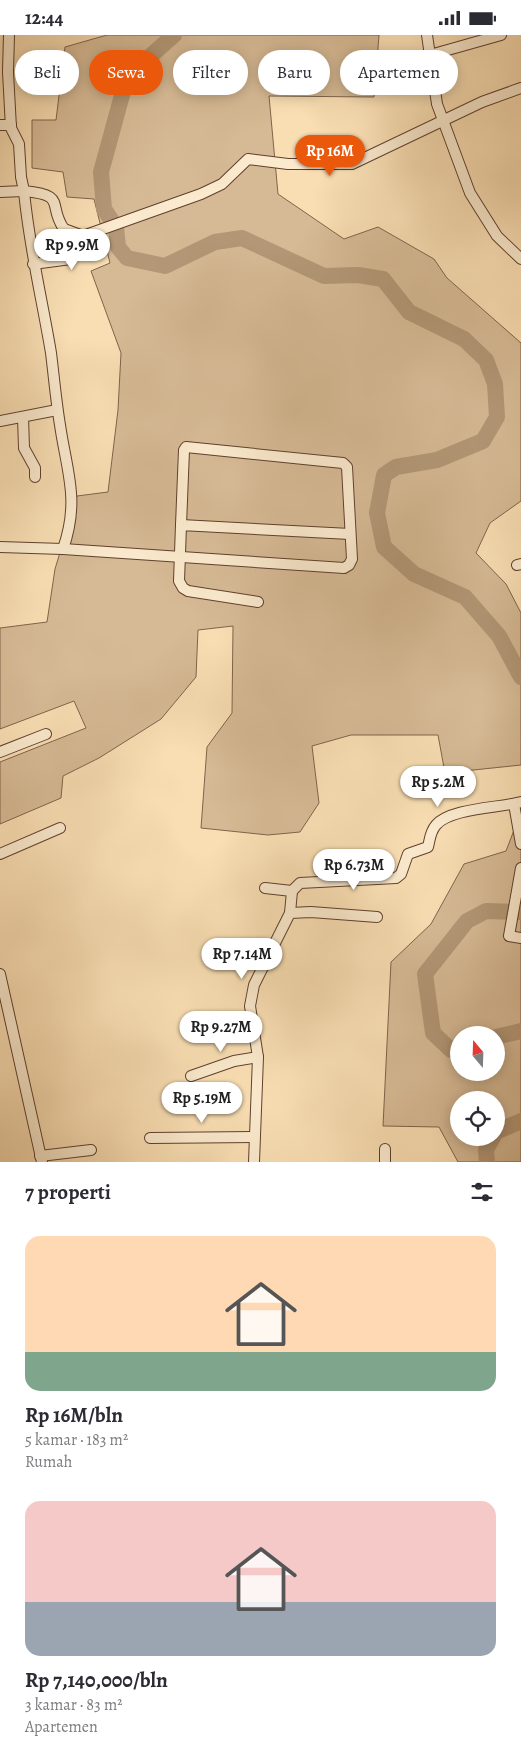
<!DOCTYPE html>
<html lang="id">
<meta charset="utf-8">
<style>
:root{--surface:#fff;--page:#f2f2f3;--text:#2b2b33;--muted:#7c7c81;--accent:#ea580c}
body{margin:0;font-family:Alegreya,serif;background:var(--page);color:var(--text);height:100vh;display:flex;flex-direction:column;font-size:19px;white-space:nowrap}
*{box-sizing:border-box;margin:0}
p{font-size:16px;color:var(--muted)}
.icon{flex:none;width:28px;height:28px;fill:none;stroke:currentColor;stroke-width:2;stroke-linecap:round;stroke-linejoin:round}
.map{position:relative;height:1127px;overflow:hidden}
.details{display:flex;flex-direction:column;background:var(--surface);flex:1}
.details>*{flex:none}
.hud{position:absolute;left:15px;top:15px;width:491px;height:45px;display:flex;gap:10px}
.needle{width:32px;rotate:341deg}
.buttons{position:absolute;left:450px;top:991px;display:grid;gap:10px}
.buttons a{display:grid;place-items:center;width:55px;height:55px;border-radius:50%;background:var(--surface);box-shadow:0 2px 12px #0003;font-size:25px}
.price{position:absolute;translate:-50% -42px;padding:0 11px;border-radius:18px;background:#fff;color:#222;font-size:16px;line-height:32px;filter:drop-shadow(0 1px 2px #0008)}
.price::after{content:'';position:absolute;left:50%;top:30px;width:15px;height:11px;margin-left:-8px;background:inherit;clip-path:polygon(0 0,100% 0,50% 100%)}
.price.current{background:var(--accent);color:#fff}
ul{padding:0;list-style:none}
li{display:grid;align-content:center;gap:10px;height:265px;padding:0 25px}
li span{display:grid;place-items:center;height:155px;border-radius:15px;color:#555}
li>.icon{margin-inline-start:auto}
span .icon{width:90px;height:90px;fill:#fffc;stroke-width:1}
li b{font-size:21px}
h2{display:flex;justify-content:space-between;align-items:center;height:60px;padding:0 25px;font-size:21px}
.tag{padding:0 18px;border-radius:22px;background:var(--surface);box-shadow:0 2px 12px #0003;font-size:18px;line-height:45px}
.tag.current{background:var(--accent);color:#fff}
.status{display:flex;justify-content:space-between;align-items:center;height:35px;padding:0 25px;background:var(--surface);direction:ltr}
.status svg{height:14px;fill:currentColor}
.map>svg:first-child{display:block}
.green{fill:#d6ba95;stroke:#81634b;fill-rule:evenodd}
.lines{fill:none;stroke-linecap:round;stroke-linejoin:round}
.river{stroke:#b39776;stroke-width:16}
.minor-casing{stroke:#5f402e;stroke-width:12}
.minor{stroke:#fbeace;stroke-width:10}
</style>
<div class="status"><b>12:44</b><svg viewBox="0 0 49 12"><path d="M0 12V9h3v3zM5 12V6h3v6zM10 12V3h3v9zM15 12V0h3v12zM26 1h20v11H26zM47 4h2v5h-2z"/></svg></div>
<div class="map">
<svg width="521" height="1127" viewBox="0 0 521 1127">
<rect width="100%" height="100%" fill="#f9deb3"/>
<filter id="stains"><feTurbulence type="fractalNoise" baseFrequency=".004" numOctaves="4"/><feColorMatrix values="0 0 0 0 .2 0 0 0 0 .09 0 0 0 0 .02 0 0 0 .5 -.17"/></filter>
<radialGradient id="worn" r=".72"><stop offset=".6" stop-color="#630" stop-opacity="0"/><stop offset="1" stop-color="#630" stop-opacity=".3"/></radialGradient>
<g class="green">
<polygon points="107,0 379,0 374,62 269,61 278,159 344,204 378,192 434,224 447,243 521,308 521,466 490,488 476,518 506,549 521,578 521,730 445,738 438,700 351,700 312,711 319,768 300,797 268,800 201,793 207,712 232,678 233,591 198,595 196,642 161,684 99,723 63,741 61,763 0,789 0,727 86,693 74,666 0,694 0,593 47,587 55,534 77,461 108,457 118,375 121,318 91,236 110,228 94,164 67,162 63,137 32,133 32,85 56,85 65,12"/>
<path d="M521,777v350h-63l-19,-35 -56,-1 8,-164 40,-38 33,-60 42,-13zM459,1000h37v38h-37zM459,1065h37v37h-37z"/>
</g>
<g class="lines">
<g class="river">
<polyline points="174,0 127,42 101,137 104,174 116,192 118,212 127,223 165,231 215,207 242,203 324,241 358,240 383,244 409,277 464,304 486,325 495,349 497,382 483,406 437,425 396,432 384,440 377,478 384,512 414,539 465,562 499,601 521,642"/>
<polyline points="496,1002 521,996"/>
<polyline points="459,1013 451,1015 433,998 425,939 467,886 486,876 521,877"/>
<polyline points="496,1097 521,1086"/>
<polyline points="487,1127 486,1115 493,1102"/>
</g>
<defs>
<g id="minor">
<path d="M9,0l-1,37 3,56 8,16 2,33 3,14c44,4 23,14 40,38l19,7"/>
<polyline points="427,0 437,69 470,158 497,201 521,224"/>
<polyline points="430,20 501,0"/>
<polyline points="0,90 11,90"/>
<path d="M0,157l24,-1c5,55 18,108 27,162 3,24 5,48 9,72 7,48 20,75 3,124"/>
<polyline points="33,229 71,224 81,215 83,201 201,159 222,149 248,124 288,129 352,129 482,67 521,53"/>
<polyline points="23,382 24,413 35,433 35,442"/>
<polyline points="0,386 57,375"/>
<polyline points="0,512 63,514 344,533 349,530 352,524 347,432 343,428 186,412 184,415 181,490"/>
<polyline points="517,530 521,529"/>
<polyline points="258,567 188,556 183,553 179,546 181,490 350,499"/>
<polyline points="0,717 46,699"/>
<polyline points="514,769 521,809"/>
<polyline points="0,819 60,793"/>
<polyline points="521,833 509,901 521,903"/>
<polyline points="265,853 292,856 290,878"/>
<path d="M292,856l8,-8 96,-5 5,-4 7,-20 20,-7c2,-8 2,-15 8,-22 14,-17 64,-17 85,-23"/>
<polyline points="0,939 42,1127"/>
<polyline points="191,1041 234,1026 258,1022"/>
<polyline points="150,1103 254,1102"/>
<polyline points="385,1114 385,1127"/>
<polyline points="40,1121 91,1115"/>
<polyline points="254,1127 258,1022 250,971 254,950 290,878 311,877 377,882"/>
</g>
</defs>
<use href="#minor" class="minor-casing"/>
<use href="#minor" class="minor"/>
</g>
<rect width="100%" height="100%" filter="url(#stains)"/>
<rect width="100%" height="100%" fill="url(#worn)"/>
</svg>
<div class="buttons">
<a><svg class="needle" viewBox="-14 -14 28 28"><path d="M0-13l5 13h-10z" fill="#e53935"/><path d="M0 13l5-13h-10z" fill="#7c7c81"/></svg></a>
<a><svg class="icon" aria-label="locate" viewBox="0 0 24 24"><circle cx="12" cy="12" r="6"/><path d="M12 2v4M12 18v4M2 12h4M18 12h4"/></svg></a>
</div>
<b class="price current" style="left:330px;top:142px">Rp 16M</b>
<b class="price" style="left:72px;top:236px">Rp 9.9M</b>
<b class="price" style="left:438px;top:773px">Rp 5.2M</b>
<b class="price" style="left:354px;top:856px">Rp 6.73M</b>
<b class="price" style="left:242px;top:945px">Rp 7.14M</b>
<b class="price" style="left:221px;top:1018px">Rp 9.27M</b>
<b class="price" style="left:202px;top:1089px">Rp 5.19M</b>
<div class="hud">
<a class="tag">Beli</a>
<a class="tag current">Sewa</a>
<a class="tag">Filter</a>
<a class="tag">Baru</a>
<a class="tag">Apartemen</a>
</div>
</div>
<section class="details">
<h2>7 properti<svg class="icon" aria-label="filters" viewBox="0 0 24 24"><path d="M4 7h16M4 17h16"/><circle cx="9" cy="7" r="2"/><circle cx="15" cy="17" r="2"/></svg></h2>
<ul>
<li><span style="background:linear-gradient(#ffd9b3 75%,#7fa58c 0)"><svg class="icon" aria-label="home" viewBox="0 0 24 24"><path d="M3 11l9-7 9 7M6 9v11h12V9"/></svg></span><div><b>Rp 16M/bln</b><p>5 kamar · 183 m²</p><p>Rumah</p></div></li>
<li><span style="background:linear-gradient(#f6c9c9 65%,#9aa5b1 0)"><svg class="icon" aria-label="home" viewBox="0 0 24 24"><path d="M3 11l9-7 9 7M6 9v11h12V9"/></svg></span><div><b>Rp 7,140,000/bln</b><p>3 kamar · 83 m²</p><p>Apartemen</p></div></li>
</ul>
</section>
